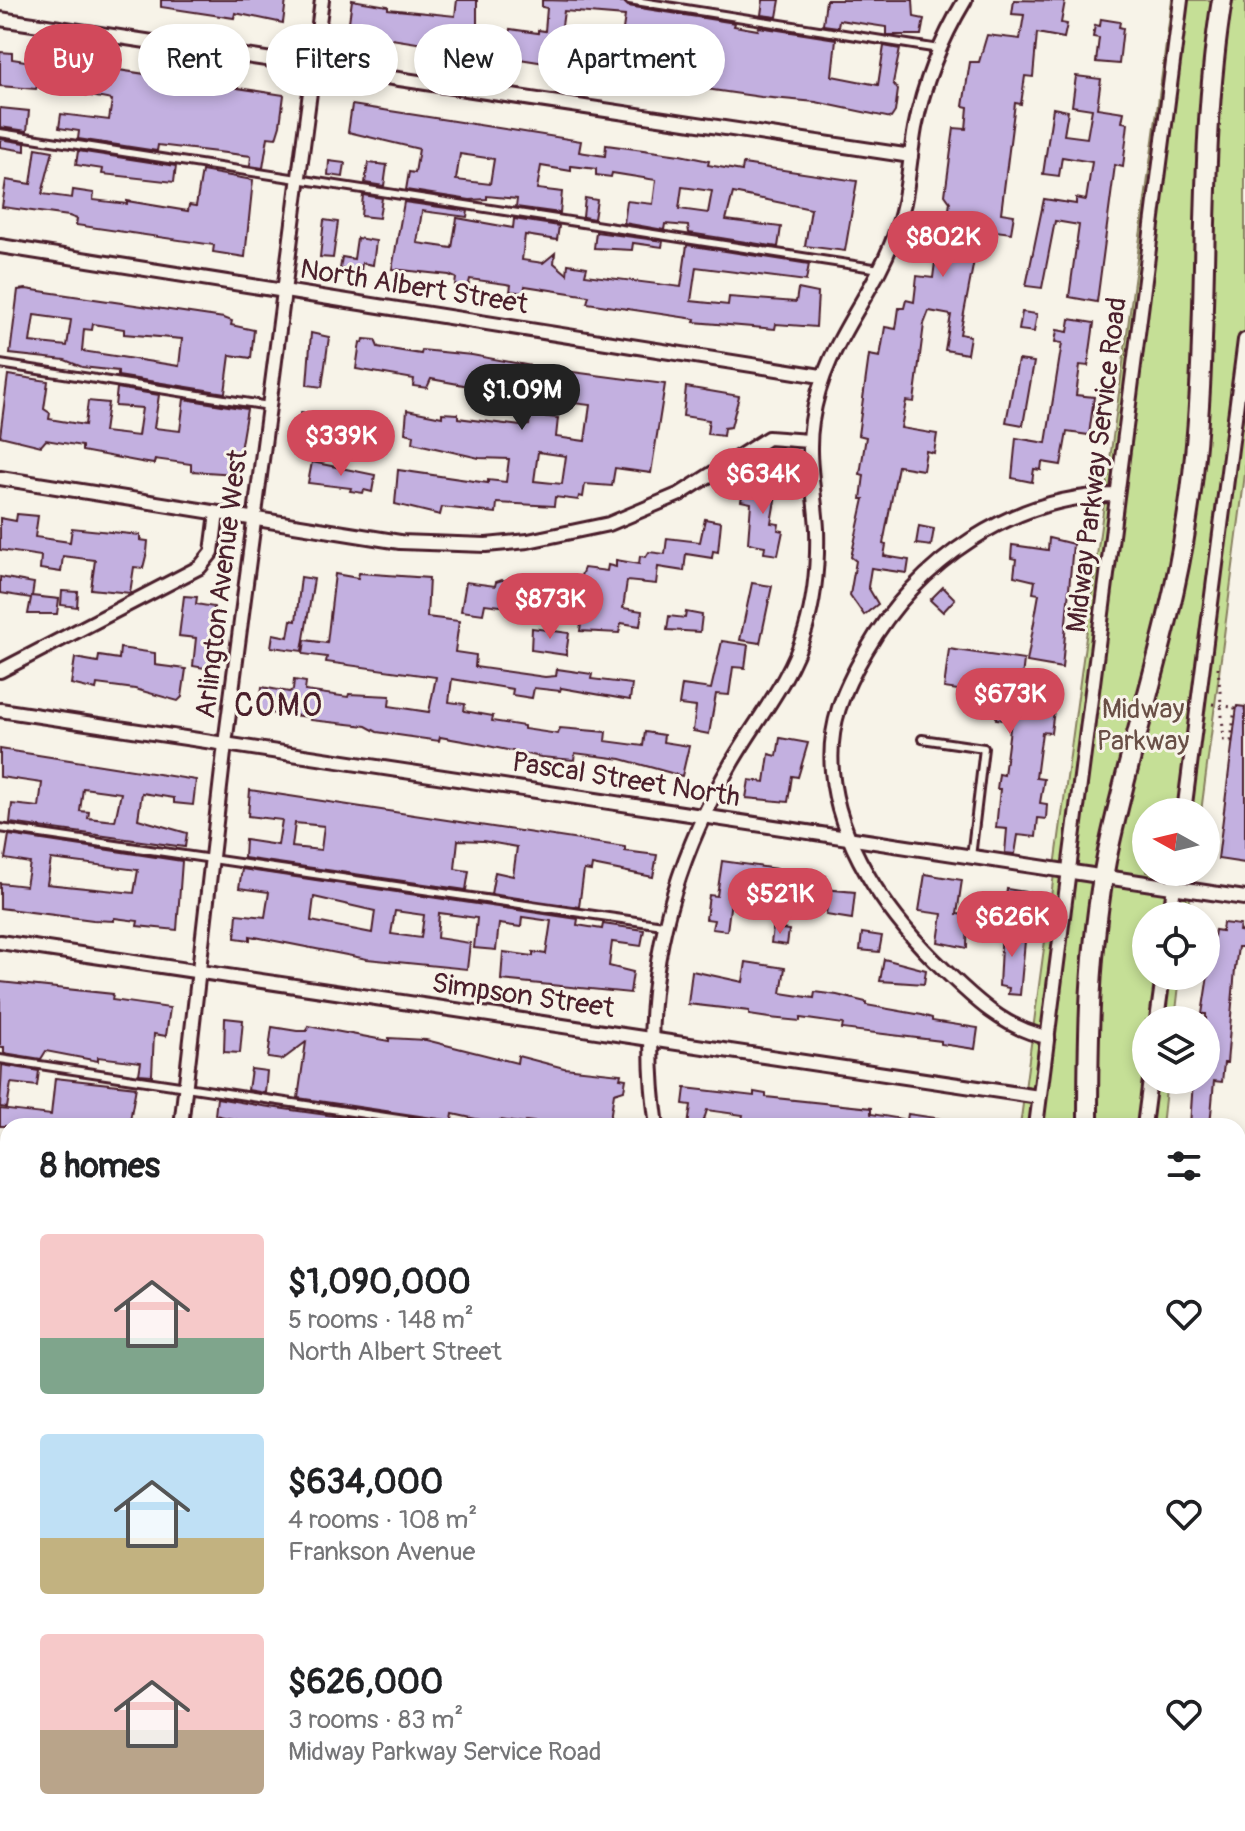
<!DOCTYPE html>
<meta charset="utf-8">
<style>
:root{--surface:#fff;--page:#f2f2f2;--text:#202124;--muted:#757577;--accent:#d1495b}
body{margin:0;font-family:Pangolin,sans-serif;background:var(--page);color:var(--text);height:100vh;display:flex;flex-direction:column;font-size:30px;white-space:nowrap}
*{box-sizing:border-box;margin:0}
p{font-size:26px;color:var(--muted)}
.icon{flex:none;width:44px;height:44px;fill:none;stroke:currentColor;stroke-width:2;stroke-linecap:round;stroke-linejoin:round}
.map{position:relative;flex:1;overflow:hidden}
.details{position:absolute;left:0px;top:1118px;width:1246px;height:714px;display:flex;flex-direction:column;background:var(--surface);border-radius:24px 24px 0 0;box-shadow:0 4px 12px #0003}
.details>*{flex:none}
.hud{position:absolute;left:24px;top:24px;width:800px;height:72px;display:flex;gap:16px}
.needle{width:52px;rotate:278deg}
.tools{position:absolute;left:1132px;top:798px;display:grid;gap:16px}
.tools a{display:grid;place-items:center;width:88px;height:88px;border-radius:50%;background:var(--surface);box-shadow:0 4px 12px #0003;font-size:40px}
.price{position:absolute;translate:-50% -68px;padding:0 18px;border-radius:28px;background:var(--accent);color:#fff;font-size:26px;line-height:52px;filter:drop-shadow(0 2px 4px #0008)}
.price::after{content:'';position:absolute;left:50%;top:48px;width:24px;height:18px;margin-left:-12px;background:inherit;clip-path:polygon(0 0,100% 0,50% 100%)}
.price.current{background:#222;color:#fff}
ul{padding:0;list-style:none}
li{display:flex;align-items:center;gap:24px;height:200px;padding:0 40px}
li span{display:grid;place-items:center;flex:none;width:224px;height:160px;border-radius:8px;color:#555}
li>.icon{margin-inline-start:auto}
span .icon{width:96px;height:96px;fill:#fffc;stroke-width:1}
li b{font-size:34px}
h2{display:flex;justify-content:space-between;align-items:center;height:96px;padding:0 40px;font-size:34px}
.tag{padding:0 28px;border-radius:36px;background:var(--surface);box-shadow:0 4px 12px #0003;font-size:28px;line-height:72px}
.tag.current{background:var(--accent);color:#fff}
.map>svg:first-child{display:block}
.built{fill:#e7dfe6}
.green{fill:#c5df96;stroke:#887f60;stroke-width:2}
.building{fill:#c3b0e0;stroke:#4a1f2b;stroke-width:2;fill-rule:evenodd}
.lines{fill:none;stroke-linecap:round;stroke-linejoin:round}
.lane-casing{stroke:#4a1f2b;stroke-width:12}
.street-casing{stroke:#4a1f2b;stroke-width:18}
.secondary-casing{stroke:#4a1f2b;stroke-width:24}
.primary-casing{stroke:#4a1f2b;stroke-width:26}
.path{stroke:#4a1f2b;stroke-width:3;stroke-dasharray:2 6;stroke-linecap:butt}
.lane{stroke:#f7f3e8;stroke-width:6}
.street{stroke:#f7f3e8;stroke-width:12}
.secondary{stroke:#f7f3e8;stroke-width:18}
.primary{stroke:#fddf80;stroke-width:20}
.labels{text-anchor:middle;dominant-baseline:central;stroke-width:6;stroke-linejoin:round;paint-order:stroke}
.street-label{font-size:28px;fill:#4a1f2b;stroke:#f7f3e8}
.park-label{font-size:28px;fill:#694f46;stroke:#f7f3e8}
.quarter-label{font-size:32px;letter-spacing:2px;fill:#4a1f2b;stroke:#f7f3e8}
</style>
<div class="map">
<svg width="1245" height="1831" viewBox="0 0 1245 1831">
<rect width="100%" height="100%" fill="#f7f3e8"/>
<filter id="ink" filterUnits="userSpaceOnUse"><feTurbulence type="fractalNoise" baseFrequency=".0125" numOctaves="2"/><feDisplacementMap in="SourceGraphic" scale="16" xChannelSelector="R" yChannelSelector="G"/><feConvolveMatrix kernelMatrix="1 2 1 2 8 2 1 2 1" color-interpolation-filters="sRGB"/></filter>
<g filter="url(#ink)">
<polygon class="built" points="0,1195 8,1197 8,1613 0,1612"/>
<polygon class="green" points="1172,0 1245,0 1245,474 1201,812 1146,812 1146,872 1193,872 1188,916 1146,916 1146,976 1180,976 1175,1020 1146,1020 1146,1080 1167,1080 1162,1126 1020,1126"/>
<g class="building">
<polygon points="161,0 286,0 283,23 235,13 234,18 161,7"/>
<polygon points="352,0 388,6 388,9 455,16 457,0 477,0 477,34 509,39 510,29 538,33 538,30 545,31 547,8 542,7 542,0 624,2 628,6 735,23 734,26 758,30 759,27 836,39 832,76 878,85 884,46 900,49 893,83 898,90 895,112 891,118 816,102 761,97 616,76 625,16 564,11 561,33 587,37 583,69 353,33 354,30 348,29"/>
<polygon points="763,0 780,0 777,17 761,15"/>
<polygon points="826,0 913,0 914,17 924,19 921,35 886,35 886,27 839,20 838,27 823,25"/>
<polygon points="1014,0 1065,1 1061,23 1067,24 1064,38 1037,33 1033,77 1025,76 1021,104 1015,103 1001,213 1014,215 1011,233 980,229 960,334 970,336 967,354 945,350 951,315 929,311 924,324 914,402 906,401 901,428 937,434 934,453 926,451 923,470 898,466 883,544 886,545 884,556 909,560 907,573 871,568 868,587 878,604 864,615 850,595 856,561 851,557 864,499 861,499 864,475 860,474 866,437 858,435 869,355 880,357 885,327 896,329 899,308 904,308 906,300 914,302 917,276 933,278 938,238 945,239 950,202 945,195 954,128 966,129 968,107 963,106 970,62 979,62 987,35 1020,39 1024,15 1012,14"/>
<polygon points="1101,19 1120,22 1119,27 1123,28 1119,64 1096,62 1099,38 1093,37 1095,25 1100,26"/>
<polygon points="0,52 12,53 12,59 51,65 52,60 284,95 280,125 276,138 268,137 263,168 250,166 251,156 158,145 157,151 78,139 79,131 59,128 61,114 109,120 112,100 37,86 36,89 0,86"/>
<polygon points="1076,76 1101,79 1097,108 1124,112 1122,122 1128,123 1123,167 1115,165 1097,302 1069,297 1079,225 1055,221 1042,288 1026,286 1044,199 1076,204 1076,198 1086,200 1092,162 1062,157 1059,176 1043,174 1053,108 1068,111 1064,135 1087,138 1092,109 1072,106"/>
<path d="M352,105l229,36 -2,11 26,4 1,-11 74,10 29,6 -1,4 34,6 1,-7 114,17 -12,70 -40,-5 6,-37 -78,-16 -7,27 55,7 -3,20 -89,-14 -1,-7 -23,-2 -1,6 -40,-7 3,-22 26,3 3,-24 -44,-7 -1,4 -15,-2v-6l-25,-3v5l-30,-5 -4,23 25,3 -2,21 -44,-6 1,-8 -30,-3v3l-17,1 -64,-10 3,-18 6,1 4,-24 -71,-17zM460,154l34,5 -4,25 -34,-4zM682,187l30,4 -4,22 -29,-4z"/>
<polygon points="0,108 29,111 27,131 0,127"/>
<polygon points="0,139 25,143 25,151 0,147"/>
<polygon points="36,148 53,151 42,194 72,198 73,190 94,193 93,200 127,204 127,201 188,211 189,205 196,206 202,171 253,180 245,257 213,252 214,245 76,225 77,219 69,216 2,207 6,180 31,184"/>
<polygon points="78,151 176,166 174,182 102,174 103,169 76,165"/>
<polygon points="329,161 345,163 343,177 328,175"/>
<polygon points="368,163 387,165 384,186 365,183"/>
<polygon points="363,195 382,198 379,218 361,216"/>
<polygon points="585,198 597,200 594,219 583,217"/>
<polygon points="404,202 468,211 467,217 422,211 417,243 452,248 457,218 513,228 514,219 559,226 557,240 525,235 522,260 543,263 555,253 554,263 567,274 568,264 587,267 585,275 681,287 687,245 809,264 806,281 696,267 691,301 728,305 729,297 796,302 798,289 818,293 816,327 776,324 775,329 694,322 695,319 587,303 589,296 525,286 524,293 510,291 511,285 506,284 470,279 468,287 455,285 456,278 449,275 392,269"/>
<polygon points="324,220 338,222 333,258 320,257"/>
<polygon points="596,232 663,241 662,247 633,243 632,250 594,248"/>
<polygon points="357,238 376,241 373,265 362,263 361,271 340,269 342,257 354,259"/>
<path d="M26,289l198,29 8,3 -1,4 23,5 -3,28 -21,-3 -5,38 -107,-17v-5l-36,-4 -17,-7 -55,-6 8,-64zM34,315l37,5 -4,26 -37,-4zM93,324l31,5v5l58,5 -3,27 -97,-15 2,-22 8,1z"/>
<polygon points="1022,312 1037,314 1034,332 1019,330"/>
<polygon points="1070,319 1094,323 1088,366 1080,365 1076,395 1094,397 1089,435 1067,432 1061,465 1042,462 1041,470 1034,469 1032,482 1012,478 1016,438 1046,443 1062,343 1055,342 1057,330 1068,332"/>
<polygon points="311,333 329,337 322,387 307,385"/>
<path d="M364,339l11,1 3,7 43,7 1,-4 50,5 70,13 123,16 -14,89 -36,-5 -3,18 -27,-2 -2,13 -4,-1 -1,4 -23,-3 -1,9 -57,-3 -1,10 -54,-6 -2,8 -45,-11 3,-34 90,13v-3l18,2 3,-23 -30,-1 -66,-15 1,-8 -9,-2 2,-23 35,7v-4l16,1v4l63,8 8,-1 1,-10 28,3 -2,19 29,4 5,-36 -17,-2 2,-10 -36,-4 -26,-2 -1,7 -81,-15 -4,9 -14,-2 1,-7 -58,-10 4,-27 3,1zM538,452l28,4 -4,28 -28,-3z"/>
<polygon points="1018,360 1034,362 1023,425 1006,422"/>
<polygon points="8,375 48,381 44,409 50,413 49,419 85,425 88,401 108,403 104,432 138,436 142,408 115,406 117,388 159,395 154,428 180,431 184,399 247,409 236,474 191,471 191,464 155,459 154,464 141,462 82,451 82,446 46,440 41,446 0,436"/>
<polygon points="686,387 739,396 731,427 724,428 723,436 707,434 709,420 683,416"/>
<polygon points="301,413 317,415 314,432 298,429"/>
<polygon points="349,420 364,423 362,443 345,441"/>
<polygon points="312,462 375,475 372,492 364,490 363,493 350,491 351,488 308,483"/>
<polygon points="755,479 778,483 771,523 779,524 778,530 783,531 778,555 764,553 765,546 748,543 751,503 741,501 744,485 754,487"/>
<polygon points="17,514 38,516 35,537 70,542 72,528 140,535 140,540 148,541 147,552 143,568 134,567 130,593 91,589 95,560 63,556 61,572 40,569 41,556 0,550 0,518 16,521"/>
<polygon points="705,519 721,522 718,552 713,551 712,558 686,554 684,571 658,567 656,584 627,581 623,608 642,611 640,626 621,623 619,633 580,631 583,609 541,604 540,611 485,604 483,614 461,611 466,582 495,586 496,582 502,580 524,583 525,578 551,582 551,575 580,578 584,568 607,571 608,565 616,567 616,560 639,564 640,556 646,557 649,552 665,554 667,538 700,542"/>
<polygon points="919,526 934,529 931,546 916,544"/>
<polygon points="1049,538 1073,544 1062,668 1027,662 1039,594 1033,593 1035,581 1014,576 1016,559 1011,558 1012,545 1048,550"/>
<polygon points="359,573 429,578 427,617 459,621 455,652 476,655 475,667 545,677 556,676 557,669 592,674 591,679 632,684 630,700 561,688 560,691 534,688 532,698 512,695 513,689 452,679 449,702 465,704 464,711 493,716 492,721 524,726 524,729 558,734 560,728 606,732 605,741 643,746 645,732 664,735 663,742 689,746 682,776 621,759 575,753 574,760 541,757 474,743 440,737 439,741 377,732 366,726 310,720 311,717 259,712 262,687 289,692 293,690 294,680 306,682 305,691 348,697 349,694 390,696 389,706 429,712 436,677 326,662 327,657 303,654 305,640 327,643 335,574 358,578"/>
<polygon points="0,577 34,583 32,596 59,599 57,614 28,614 31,598 0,593"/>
<polygon points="301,577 314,579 302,651 271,647 273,634 288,637 291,620 296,621"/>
<polygon points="752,583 772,586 760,643 740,640"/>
<polygon points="943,587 955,599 943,612 930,600"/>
<polygon points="62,591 78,592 77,607 61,605"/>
<polygon points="184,596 197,597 196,604 214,607 210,669 193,666 196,638 179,636"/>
<polygon points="686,612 702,615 700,632 667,630 669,616 685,618"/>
<polygon points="532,628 569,633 566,655 531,650"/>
<polygon points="722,641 748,645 745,668 733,667 729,695 716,694 709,734 693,731 696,707 679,705 682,685 711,689"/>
<polygon points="120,648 155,653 155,665 186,669 182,697 178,701 135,689 97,684 96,690 71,684 75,658 98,662 99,656 119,659"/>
<polygon points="949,649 1024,660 1020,694 1048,697 1047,701 1055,702 1051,733 1042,732 1036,778 1044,779 1040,803 1047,804 1046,819 1038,818 1036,837 1018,835 1015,854 1005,853 1007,829 996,828 1000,789 997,789 999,774 1004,775 1011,721 996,719 999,696 944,688"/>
<polygon points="1237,706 1245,707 1245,863 1218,859"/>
<polygon points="780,738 808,743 798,777 792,776 788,802 746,798 749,780 765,782 769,754 777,756"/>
<path d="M0,749l196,31 -3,25 -19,-2v-5l-32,-5 -4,26 49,14 -2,14 -175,-24 2,-19 27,3 3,-24 -42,-6zM83,788l38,5 -6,28 -27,-3 1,-6 -9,-1z"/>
<path d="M250,790l375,57v4l32,4 -4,22 -61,-12 -1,6 -7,-1 -5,37 -88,-13 4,-22 18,4 4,-29 -34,-6 -25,-1 -3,29 14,2 -3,19 -222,-32 1,-18 33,5 4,-25 -34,-4zM295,823l29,3 -3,24 -29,-3z"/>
<path d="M9,835l173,26 -5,69 -40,-4 1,-5 -24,-3v3l-21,-1 -93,-12v-25l26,3 4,-23 -25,-4zM51,859l87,11 -4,23 -87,-9z"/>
<polygon points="722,861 826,876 824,889 855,892 852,919 826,915 827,905 812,903 813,893 786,889 785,898 767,896 769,880 740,877 739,886 733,885 727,931 712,929 714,920 706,919 709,895 717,896"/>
<path d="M242,869l336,50 -1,6 25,4 1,-5 41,6 -3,16 -29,-4 -3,24 24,6 -3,21 -129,-13 2,-28 30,4v-4l13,2 5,-33 -29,-4 -1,10 -22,-3 -3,26 -22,-2 3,-30 -38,-5 -2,25 33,5 -3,26 -100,-10 -117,-23v4l-15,-2 2,-24 28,3 4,-25 -30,-4zM314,897l61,14 -3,22 -61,-12zM395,911l29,4 -3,23 -30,-4z"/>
<polygon points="925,874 962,880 957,914 968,915 967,948 938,942 942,914 919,911"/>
<polygon points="1007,889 1032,893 1030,906 1005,903"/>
<polygon points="1223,923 1240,925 1239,931 1245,932 1245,947 1238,947 1235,969 1227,1063 1224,1063 1222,1082 1214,1081 1210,1126 1190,1126 1193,1080 1206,1080 1206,1014 1202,1014 1215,930 1222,931"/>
<polygon points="1002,927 1026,930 1020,995 1008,994 1009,988 999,986"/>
<polygon points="773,928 789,930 787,945 771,943"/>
<polygon points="862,933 882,936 879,952 860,950"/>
<polygon points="884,959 926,970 924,984 880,981"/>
<polygon points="746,962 785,968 781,993 814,998 815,992 837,995 866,1002 866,1005 922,1015 932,1018 932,1021 978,1028 975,1049 941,1044 941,1041 842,1029 843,1024 800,1018 800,1021 769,1018 749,1015 749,1011 688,1004 692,971 743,982"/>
<polygon points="0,982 113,994 112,1000 170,1008 166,1036 154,1034 152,1075 139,1074 141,1062 98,1057 98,1061 46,1051 41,1059 4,1053 4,1047 0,1047"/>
<polygon points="225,1018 243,1020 240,1053 224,1052"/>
<polygon points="308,1026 389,1041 389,1038 426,1040 517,1063 518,1056 564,1068 621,1074 620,1078 626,1079 624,1090 614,1093 609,1126 566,1126 526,1121 525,1124 500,1120 499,1124 453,1114 451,1126 446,1120 298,1098 306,1042 282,1060 268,1058 271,1034 272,1027 297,1031 307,1031"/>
<polygon points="2,1065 39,1071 37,1086 11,1083 7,1108 0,1107"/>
<polygon points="251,1069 267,1071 265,1093 248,1090"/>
<polygon points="55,1078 136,1087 129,1126 0,1126 0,1109 51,1115"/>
<polygon points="685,1088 754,1096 754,1092 766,1094 766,1097 871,1108 871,1114 902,1119 902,1126 751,1126 752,1121 742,1120 743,1115 707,1110 702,1126 688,1126 691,1105 683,1104"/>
<polygon points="217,1098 263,1106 405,1126 246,1122 215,1115"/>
<polygon points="908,1114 943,1119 942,1126 906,1126"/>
</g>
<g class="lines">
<defs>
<g id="lane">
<polyline points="629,0 939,49"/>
<polyline points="0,133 880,269"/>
<polyline points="0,364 269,406"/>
<polyline points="922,739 984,748 971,857"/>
<polyline points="0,828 663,925"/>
<polyline points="0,1059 445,1126"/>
<polyline points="279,1831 280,1824"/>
</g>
<g id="street">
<polyline points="0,19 911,156"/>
<polyline points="0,246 821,376"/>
<polyline points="0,478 400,542 486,545 528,541 609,524 680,494 768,438 809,441"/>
<polyline points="0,671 200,567 212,552 217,513"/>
<polyline points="0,710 1245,898"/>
<polyline points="1184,812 1245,340"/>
<polyline points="1170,916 1176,872"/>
<polyline points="0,942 1039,1097"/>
<polyline points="1157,1020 1163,976"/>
<path d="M1048,1037c-46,-8 -81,-45 -114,-77 -49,-49 -96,-118 -102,-189 -4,-46 11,-81 34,-120 51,-89 146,-156 251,-156"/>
<polyline points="181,1126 225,744 322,0"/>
<path d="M657,1126c-19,-130 9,-251 75,-364 26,-45 58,-81 73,-131 10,-33 13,-68 12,-102 -2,-37 -11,-71 -5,-108 12,-79 61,-121 85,-192 11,-32 12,-67 18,-101 9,-46 26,-88 50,-128"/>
<polyline points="1036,1126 1181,0"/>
<polyline points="1144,1126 1150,1080"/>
<polyline points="0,1172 8,1173"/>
<polyline points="1238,1354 1245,1355"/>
<polyline points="1238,1768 1245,1715"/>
<polyline points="114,1831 115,1824"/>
<polyline points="968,1831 970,1824"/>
</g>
<path id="secondary" d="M1088,1126c0,-89 1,-177 18,-265 23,-115 64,-226 81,-342 27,-172 7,-347 35,-519"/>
<g id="primary">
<polyline points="0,1633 8,1634"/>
<polyline points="0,1657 8,1658"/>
<polyline points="1238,1816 1245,1817"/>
<polyline points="1074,1824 1117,1831"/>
</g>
</defs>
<use href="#lane" class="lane-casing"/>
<use href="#street" class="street-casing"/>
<use href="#secondary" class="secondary-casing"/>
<use href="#primary" class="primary-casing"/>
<g class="path">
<polyline points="1218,667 1224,740 1231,741 1235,707"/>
<polyline points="1212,704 1245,709"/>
<polyline points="0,1247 8,1254"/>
<polyline points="0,1309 8,1302"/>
<polyline points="0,1342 8,1336"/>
<polyline points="0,1351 8,1352"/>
<polyline points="1238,1448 1245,1457"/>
<polyline points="0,1464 8,1460"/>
<polyline points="1238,1468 1245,1473"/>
<polyline points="0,1577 8,1578"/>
<polyline points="35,1831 37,1831"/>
<polyline points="139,1831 153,1831"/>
<polyline points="601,1831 610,1831"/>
</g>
<use href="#lane" class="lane"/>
<use href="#street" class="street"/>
<use href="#secondary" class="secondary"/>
<use href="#primary" class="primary"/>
</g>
</g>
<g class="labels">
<g class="street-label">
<text transform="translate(414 287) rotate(9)">North Albert Street</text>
<text transform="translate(1097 465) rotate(-83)">Midway Parkway Service Road</text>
<text transform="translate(222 584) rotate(-83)">Arlington Avenue West</text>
<text transform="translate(626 780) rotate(9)">Pascal Street North</text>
<text transform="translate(523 996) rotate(8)">Simpson Street</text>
</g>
<g class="park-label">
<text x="1143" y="709">Midway<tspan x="1143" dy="32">Parkway</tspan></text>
</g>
<g class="quarter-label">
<text x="279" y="706">COMO</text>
</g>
</g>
</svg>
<div class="tools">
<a><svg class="needle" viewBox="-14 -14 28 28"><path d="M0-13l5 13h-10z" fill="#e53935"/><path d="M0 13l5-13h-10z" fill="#757577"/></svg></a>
<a><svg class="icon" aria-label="locate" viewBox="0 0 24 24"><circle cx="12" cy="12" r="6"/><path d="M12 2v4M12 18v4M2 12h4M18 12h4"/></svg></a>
<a><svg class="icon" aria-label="layers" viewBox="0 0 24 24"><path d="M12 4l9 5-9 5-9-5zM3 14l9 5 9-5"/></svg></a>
</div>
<b class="price" style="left:943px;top:279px">$802K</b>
<b class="price current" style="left:522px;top:432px">$1.09M</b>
<b class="price" style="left:341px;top:478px">$339K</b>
<b class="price" style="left:763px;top:516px">$634K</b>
<b class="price" style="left:550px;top:641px">$873K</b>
<b class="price" style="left:1010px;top:736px">$673K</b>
<b class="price" style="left:780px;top:936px">$521K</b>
<b class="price" style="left:1012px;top:959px">$626K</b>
<div class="hud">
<a class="tag current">Buy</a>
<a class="tag">Rent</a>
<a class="tag">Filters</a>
<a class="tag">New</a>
<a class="tag">Apartment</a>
</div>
<section class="details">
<h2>8 homes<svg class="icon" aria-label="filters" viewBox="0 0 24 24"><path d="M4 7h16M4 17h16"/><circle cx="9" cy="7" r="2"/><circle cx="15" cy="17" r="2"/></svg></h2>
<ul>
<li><span style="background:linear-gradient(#f6c9c9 65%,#7fa58c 0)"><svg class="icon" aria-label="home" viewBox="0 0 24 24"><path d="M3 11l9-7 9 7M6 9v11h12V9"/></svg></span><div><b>$1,090,000</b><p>5 rooms · 148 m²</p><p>North Albert Street</p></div><svg class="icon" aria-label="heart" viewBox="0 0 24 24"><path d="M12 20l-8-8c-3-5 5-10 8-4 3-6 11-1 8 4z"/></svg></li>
<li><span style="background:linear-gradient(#bfe0f5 65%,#c2b280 0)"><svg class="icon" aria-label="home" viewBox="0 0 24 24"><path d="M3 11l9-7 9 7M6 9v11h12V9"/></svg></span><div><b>$634,000</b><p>4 rooms · 108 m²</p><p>Frankson Avenue</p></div><svg class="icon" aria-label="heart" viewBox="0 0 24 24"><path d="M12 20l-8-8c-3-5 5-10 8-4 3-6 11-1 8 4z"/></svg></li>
<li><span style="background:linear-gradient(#f6c9c9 60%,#b9a48a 0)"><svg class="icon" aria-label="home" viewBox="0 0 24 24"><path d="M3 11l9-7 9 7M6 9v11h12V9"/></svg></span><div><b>$626,000</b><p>3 rooms · 83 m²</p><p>Midway Parkway Service Road</p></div><svg class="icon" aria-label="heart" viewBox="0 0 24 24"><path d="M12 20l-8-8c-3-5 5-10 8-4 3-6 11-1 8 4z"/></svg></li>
</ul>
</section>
</div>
